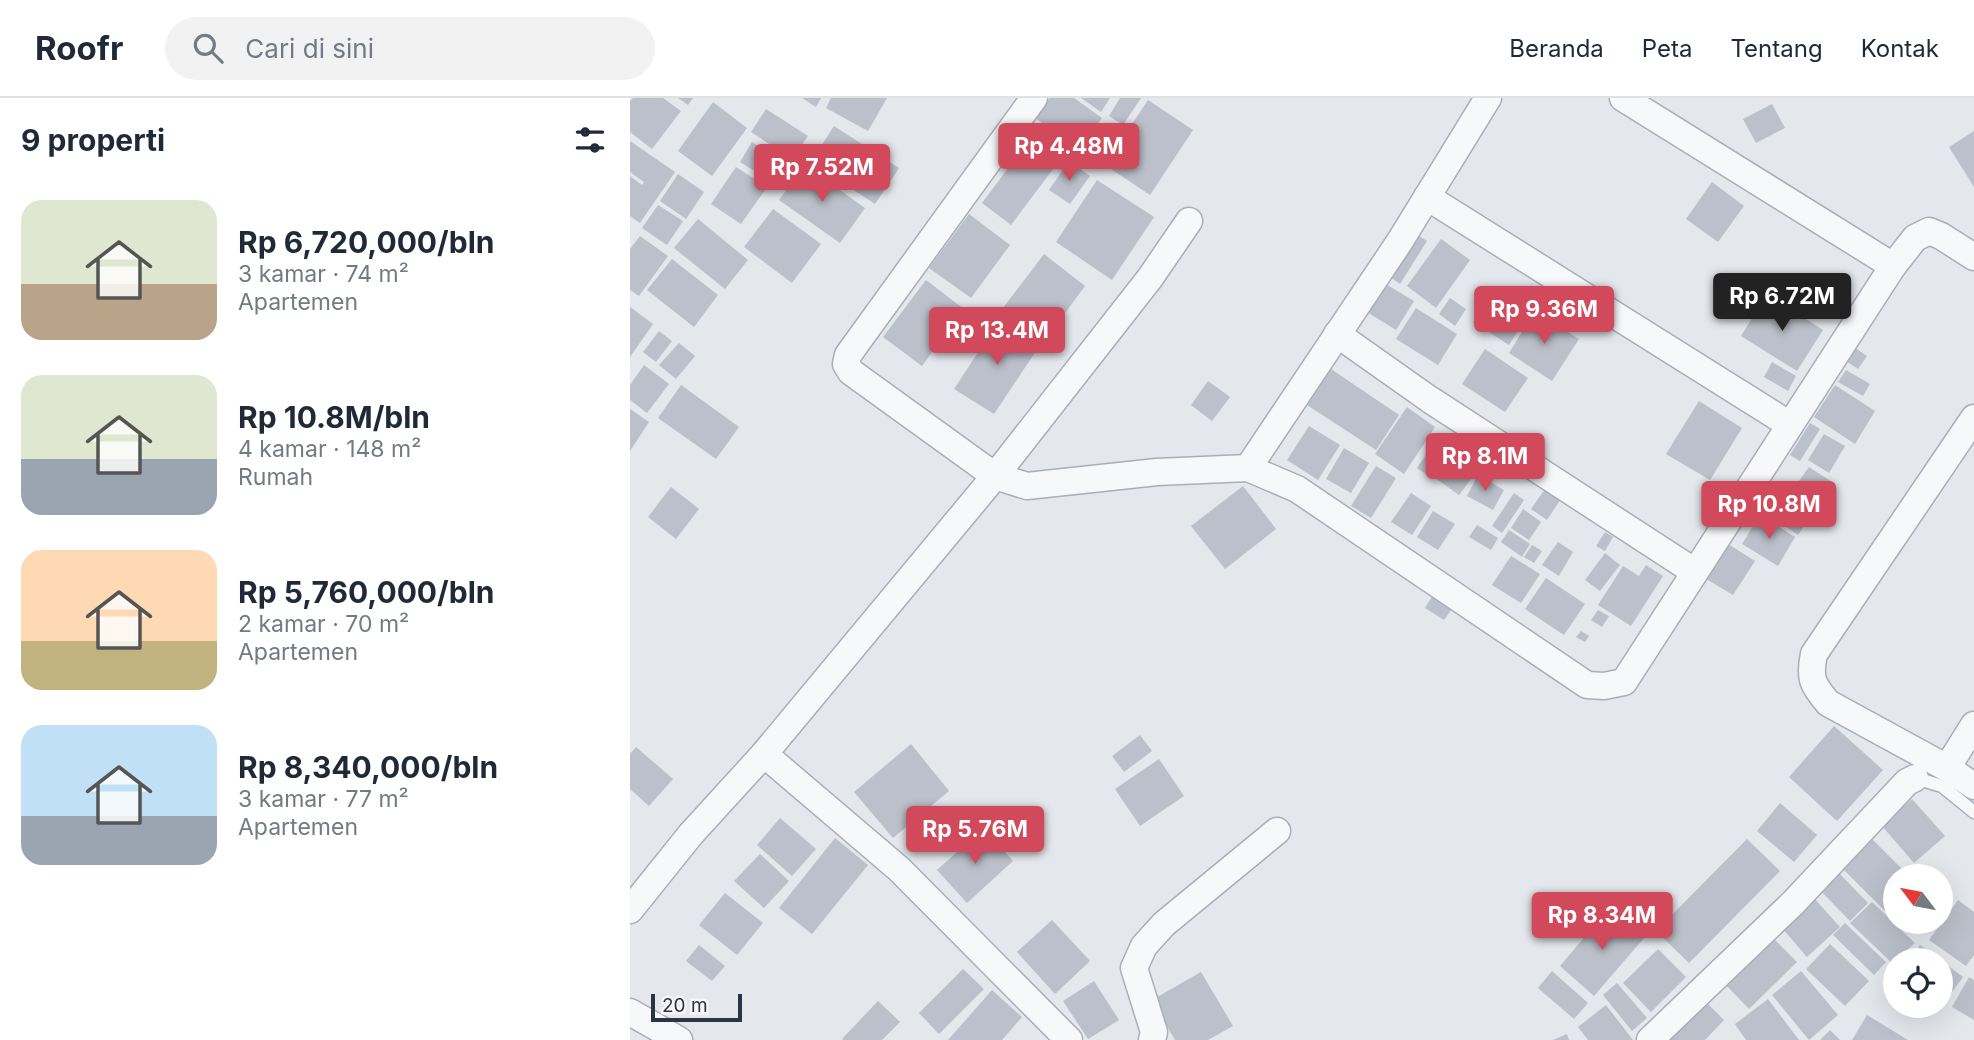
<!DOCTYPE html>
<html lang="id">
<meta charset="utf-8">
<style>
:root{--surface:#fff;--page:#f2f2f3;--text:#1f2937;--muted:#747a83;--line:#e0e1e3;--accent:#d1495b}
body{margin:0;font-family:Inter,sans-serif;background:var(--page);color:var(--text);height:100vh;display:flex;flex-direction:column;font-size:26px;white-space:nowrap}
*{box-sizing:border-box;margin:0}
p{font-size:23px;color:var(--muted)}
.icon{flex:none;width:38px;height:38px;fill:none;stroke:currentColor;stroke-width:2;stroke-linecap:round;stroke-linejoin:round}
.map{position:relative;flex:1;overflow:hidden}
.details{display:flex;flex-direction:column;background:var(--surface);width:630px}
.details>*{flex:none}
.needle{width:46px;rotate:302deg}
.controls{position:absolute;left:1253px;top:766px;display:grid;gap:14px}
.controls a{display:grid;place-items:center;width:70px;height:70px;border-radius:50%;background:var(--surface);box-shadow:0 7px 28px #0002;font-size:35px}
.scale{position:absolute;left:21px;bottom:18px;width:91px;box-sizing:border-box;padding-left:7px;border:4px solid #2b3445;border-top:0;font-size:19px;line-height:24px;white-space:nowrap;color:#2b3445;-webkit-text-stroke:5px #f4f6f9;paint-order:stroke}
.price{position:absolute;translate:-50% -60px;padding:0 16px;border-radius:7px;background:var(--accent);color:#fff;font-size:23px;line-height:46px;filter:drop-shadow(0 2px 4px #0008)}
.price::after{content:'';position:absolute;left:50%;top:42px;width:21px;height:16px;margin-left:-10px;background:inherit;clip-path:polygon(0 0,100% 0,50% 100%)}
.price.current{background:#222;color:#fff}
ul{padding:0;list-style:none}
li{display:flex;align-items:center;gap:21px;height:175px;padding:0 21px}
li span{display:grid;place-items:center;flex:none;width:196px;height:140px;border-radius:21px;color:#555}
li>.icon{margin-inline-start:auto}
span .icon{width:84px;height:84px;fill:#fffc;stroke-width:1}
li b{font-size:30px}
h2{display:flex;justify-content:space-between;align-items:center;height:84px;padding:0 21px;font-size:30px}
header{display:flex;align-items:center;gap:42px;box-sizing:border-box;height:98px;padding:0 35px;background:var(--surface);border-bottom:2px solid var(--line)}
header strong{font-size:33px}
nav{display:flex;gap:38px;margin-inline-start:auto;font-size:24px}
.search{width:490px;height:63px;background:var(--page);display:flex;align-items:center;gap:18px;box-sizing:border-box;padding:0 24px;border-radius:38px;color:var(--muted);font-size:26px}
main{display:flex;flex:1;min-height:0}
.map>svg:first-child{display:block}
.building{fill:#bbc0ca}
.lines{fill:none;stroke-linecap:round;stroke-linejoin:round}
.service-casing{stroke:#a9aeb7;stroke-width:15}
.minor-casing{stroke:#a9aeb7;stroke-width:29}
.service{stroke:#f7f8fa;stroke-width:12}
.minor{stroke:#f7f8fa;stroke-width:26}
</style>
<header>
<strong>Roofr</strong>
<div class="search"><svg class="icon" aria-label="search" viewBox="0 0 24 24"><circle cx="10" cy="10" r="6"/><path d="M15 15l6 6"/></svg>Cari di sini</div>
<nav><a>Beranda</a><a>Peta</a><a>Tentang</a><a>Kontak</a></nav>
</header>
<main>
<section class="details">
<h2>9 properti<svg class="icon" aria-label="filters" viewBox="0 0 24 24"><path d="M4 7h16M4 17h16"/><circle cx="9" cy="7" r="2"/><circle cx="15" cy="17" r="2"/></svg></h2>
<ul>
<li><span style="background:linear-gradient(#dfe7d0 60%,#b9a48a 0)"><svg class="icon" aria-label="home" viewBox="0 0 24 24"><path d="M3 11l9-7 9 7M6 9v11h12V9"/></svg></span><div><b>Rp 6,720,000/bln</b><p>3 kamar · 74 m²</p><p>Apartemen</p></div></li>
<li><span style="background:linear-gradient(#dfe7d0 60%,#9aa5b1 0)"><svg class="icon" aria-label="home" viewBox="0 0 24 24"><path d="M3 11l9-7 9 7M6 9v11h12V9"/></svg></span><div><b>Rp 10.8M/bln</b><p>4 kamar · 148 m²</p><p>Rumah</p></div></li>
<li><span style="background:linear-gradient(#ffd9b3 65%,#c2b280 0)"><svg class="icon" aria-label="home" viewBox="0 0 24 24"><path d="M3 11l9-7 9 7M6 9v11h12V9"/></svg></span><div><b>Rp 5,760,000/bln</b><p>2 kamar · 70 m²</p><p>Apartemen</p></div></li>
<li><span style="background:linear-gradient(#bfe0f5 65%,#9aa5b1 0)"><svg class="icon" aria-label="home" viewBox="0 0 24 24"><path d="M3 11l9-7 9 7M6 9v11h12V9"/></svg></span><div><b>Rp 8,340,000/bln</b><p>3 kamar · 77 m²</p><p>Apartemen</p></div></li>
</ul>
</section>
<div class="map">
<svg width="1344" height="942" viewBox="0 0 1344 942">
<rect width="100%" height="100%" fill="#e4e7ec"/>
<g class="building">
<polygon points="3,0 33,0 51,13 22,51 0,34 0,3"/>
<polygon points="48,0 63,0 58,7"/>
<polygon points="172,0 191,0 186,9"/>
<polygon points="201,0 257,0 238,33 196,10"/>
<polygon points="420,0 444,0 472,20 450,51 405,20"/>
<polygon points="451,0 480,0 471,14"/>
<polygon points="490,0 511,0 493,27 479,18"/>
<polygon points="518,2 563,32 520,97 475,67"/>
<polygon points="83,4 117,30 82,78 48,53"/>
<polygon points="1142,6 1155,30 1126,45 1113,21"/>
<polygon points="136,11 178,38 162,61 121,34"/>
<polygon points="204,28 269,70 245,106 181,64"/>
<polygon points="1344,33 1344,89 1319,49"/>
<polygon points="0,43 45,74 10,125 0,118 0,78 12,87 14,84 0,74"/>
<polygon points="122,44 152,63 139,82 110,64"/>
<polygon points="397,45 426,67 381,127 352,105"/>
<polygon points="439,63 460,78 440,106 419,92"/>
<polygon points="175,67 235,110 210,145 149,102"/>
<polygon points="106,69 137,89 111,126 81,106"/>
<polygon points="48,76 74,94 56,121 30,103"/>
<polygon points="467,82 524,119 482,182 426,144"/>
<polygon points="1082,84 1114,108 1088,144 1056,121"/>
<polygon points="28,107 53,123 37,147 12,130"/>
<polygon points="143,111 191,146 162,185 114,149"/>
<polygon points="339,116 380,147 341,200 299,170"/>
<polygon points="68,121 118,162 95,191 44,150"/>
<polygon points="781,133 797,143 770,186 754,175"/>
<polygon points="10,138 38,158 9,198 0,192 0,151"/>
<polygon points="811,141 840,162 806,210 777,188"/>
<polygon points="414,156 455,188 415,242 373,210"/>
<polygon points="42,161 88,197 64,229 17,192"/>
<polygon points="296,182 334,211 292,268 253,239"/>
<polygon points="749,182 784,203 766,232 732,211"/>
<polygon points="863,192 899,216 879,247 843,224"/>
<polygon points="1137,196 1193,232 1167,273 1111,238"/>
<polygon points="820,200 836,211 825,228 809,216"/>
<polygon points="0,209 23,226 0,259"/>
<polygon points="786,210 827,236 808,267 766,241"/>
<polygon points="905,213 949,241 922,283 879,255"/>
<polygon points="370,221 410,247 364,316 324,291"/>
<polygon points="29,233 42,243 26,264 13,254"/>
<polygon points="49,245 65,258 46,281 29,267"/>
<polygon points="1224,249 1237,258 1228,271 1216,263"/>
<polygon points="855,251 898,280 875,314 832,286"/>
<polygon points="1142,264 1166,278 1158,293 1134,279"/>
<polygon points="14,267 39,286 17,315 0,302 0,287"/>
<polygon points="698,269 769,317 746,352 674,305"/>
<polygon points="1216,272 1240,286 1233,298 1208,284"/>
<polygon points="578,283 600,299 582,323 561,307"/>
<polygon points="51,287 109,329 86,361 28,320"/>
<polygon points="1205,287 1245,313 1225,346 1184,319"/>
<polygon points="1069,303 1112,330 1080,382 1036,356"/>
<polygon points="777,309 805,329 774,376 745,356"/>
<polygon points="0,311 19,324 0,353"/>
<polygon points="1180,325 1190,331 1170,363 1160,357"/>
<polygon points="679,328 710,347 688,382 657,362"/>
<polygon points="1194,336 1215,348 1199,375 1178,362"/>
<polygon points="807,340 820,349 800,379 787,370"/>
<polygon points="848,349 862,359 849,377 835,367"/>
<polygon points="714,350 739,365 721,395 696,381"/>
<polygon points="826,350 838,359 832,366 821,356"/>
<polygon points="819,359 844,377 829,397 804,379"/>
<polygon points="746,368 766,380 741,420 721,408"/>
<polygon points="1179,369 1202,384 1193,399 1169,383"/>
<polygon points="848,377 874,392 863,412 837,398"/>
<polygon points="613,388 646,431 595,471 561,428"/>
<polygon points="41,389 69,411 46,441 18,419"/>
<polygon points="915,391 930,402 917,422 901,411"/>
<polygon points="781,395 801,408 782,437 761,424"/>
<polygon points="884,395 894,402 872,435 862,428"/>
<polygon points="1147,405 1158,413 1149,425 1139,418"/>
<polygon points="893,411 911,424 899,442 881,430"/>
<polygon points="803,413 825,426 808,452 787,439"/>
<polygon points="1166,413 1178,422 1168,437 1155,428"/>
<polygon points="1130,417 1165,439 1148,468 1112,446"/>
<polygon points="847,427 868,440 861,452 839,439"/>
<polygon points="879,432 900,446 892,459 871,444"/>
<polygon points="975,434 983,439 975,453 966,448"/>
<polygon points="928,444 943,454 929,478 912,467"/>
<polygon points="1095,444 1125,463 1103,497 1073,479"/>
<polygon points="902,447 912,453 904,465 894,459"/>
<polygon points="975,455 990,467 970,493 955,482"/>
<polygon points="881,458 910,476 891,505 862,487"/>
<polygon points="1016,467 1033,478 1001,528 968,507 993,468 1009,478"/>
<polygon points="916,480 955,506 934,537 895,511"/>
<polygon points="806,492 826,505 814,522 795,510"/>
<polygon points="968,512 979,518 972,529 961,522"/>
<polygon points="951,533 959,538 955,544 946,539"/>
<polygon points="1204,628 1253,672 1207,723 1159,679"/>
<polygon points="510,637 522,653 494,674 482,658"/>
<polygon points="281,646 319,693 263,740 224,694"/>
<polygon points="6,649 43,681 19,708 0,691 0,656"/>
<polygon points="529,661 554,698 510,728 485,691"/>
<polygon points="1282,701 1315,738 1284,765 1252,728"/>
<polygon points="1150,705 1187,737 1164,764 1127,733"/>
<polygon points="150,720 186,751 162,778 127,747"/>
<polygon points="354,730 383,763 337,805 307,772"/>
<polygon points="1237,736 1280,779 1265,779 1265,805 1256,814 1208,766"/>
<polygon points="205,740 238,767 182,836 149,810"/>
<polygon points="1117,741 1150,773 1059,865 1026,833"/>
<polygon points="130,756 159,783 134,810 104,783"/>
<polygon points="1204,770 1238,805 1220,823 1186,788"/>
<polygon points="95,795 133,825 107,857 69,827"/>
<polygon points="1183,799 1210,829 1177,859 1151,829"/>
<polygon points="1328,802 1344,814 1344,857 1336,868 1299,842"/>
<polygon points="1242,804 1285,845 1265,863 1264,867 1220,825"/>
<polygon points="979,810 1014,840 964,898 930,868"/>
<polygon points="422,822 460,863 425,896 387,854"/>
<polygon points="1215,825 1256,864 1244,877 1203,837"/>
<polygon points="1143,840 1167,864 1119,911 1095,886"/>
<polygon points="1200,846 1239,883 1215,908 1176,871"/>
<polygon points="69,847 95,868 82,883 56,863"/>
<polygon points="1290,847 1333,879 1314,905 1311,903 1311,863 1279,863"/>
<polygon points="1028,851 1056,879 1021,914 993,885"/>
<polygon points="333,871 354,891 309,936 289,915"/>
<polygon points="922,873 958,905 944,921 908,890"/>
<polygon points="1171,873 1208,917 1179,942 1142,897"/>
<polygon points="571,874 603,928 578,942 545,942 522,902"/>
<polygon points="1339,879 1344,882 1344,922 1322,909"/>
<polygon points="464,883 489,922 458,941 433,903"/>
<polygon points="987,885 1017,920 1002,933 973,897"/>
<polygon points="362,892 392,919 372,942 318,942"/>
<polygon points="1073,901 1094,922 1075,942 1033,942"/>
<polygon points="1138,901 1169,942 1116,942 1105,926"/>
<polygon points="248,903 270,924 252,942 213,942 212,941"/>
<polygon points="976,907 1003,942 958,942 948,929"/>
<polygon points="1237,917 1278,942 1222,942"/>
<polygon points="1200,932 1210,942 1190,942"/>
<polygon points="937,936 939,942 923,942"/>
</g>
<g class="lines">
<defs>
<polyline id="service" points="1285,680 1312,688 1344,714"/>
<g id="minor">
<polyline points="404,0 218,257 216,266 221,274 365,378 397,388 527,374 618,370 667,391 957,587 974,588 994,584 1263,168 993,0"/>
<polyline points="797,99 1160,327"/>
<polyline points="1263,168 1285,140 1299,133 1311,138 1344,159"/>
<polyline points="707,236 799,301 1065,474"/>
<path d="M1344,320l-160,236c-5,24 -2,30 14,49l119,65 27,18"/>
<polyline points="618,370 770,143 858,0"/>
<polyline points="134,656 269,771 439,942"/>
<polyline points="1317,670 1344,627"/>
<polyline points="0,812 61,736 134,656 365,378 520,180 559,123"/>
<polyline points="0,914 49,942"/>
<polyline points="522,942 524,934 504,870 514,848 534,826 647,733"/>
<polyline points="1020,942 1163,805 1277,684 1285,680"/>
</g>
</defs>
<use href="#service" class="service-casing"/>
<use href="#minor" class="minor-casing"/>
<use href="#service" class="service"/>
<use href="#minor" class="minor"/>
</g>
</svg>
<div class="controls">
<a><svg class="needle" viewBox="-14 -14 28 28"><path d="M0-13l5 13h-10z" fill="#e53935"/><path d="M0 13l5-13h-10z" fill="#747a83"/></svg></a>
<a><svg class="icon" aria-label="locate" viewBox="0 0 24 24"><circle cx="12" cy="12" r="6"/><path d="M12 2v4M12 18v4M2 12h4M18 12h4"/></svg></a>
</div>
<div class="scale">20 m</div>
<b class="price" style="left:439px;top:85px">Rp 4.48M</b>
<b class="price" style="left:192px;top:106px">Rp 7.52M</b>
<b class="price current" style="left:1152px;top:235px">Rp 6.72M</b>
<b class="price" style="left:914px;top:248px">Rp 9.36M</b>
<b class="price" style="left:367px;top:269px">Rp 13.4M</b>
<b class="price" style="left:855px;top:395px">Rp 8.1M</b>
<b class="price" style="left:1139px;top:443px">Rp 10.8M</b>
<b class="price" style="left:345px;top:768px">Rp 5.76M</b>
<b class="price" style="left:972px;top:854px">Rp 8.34M</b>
</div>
</main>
